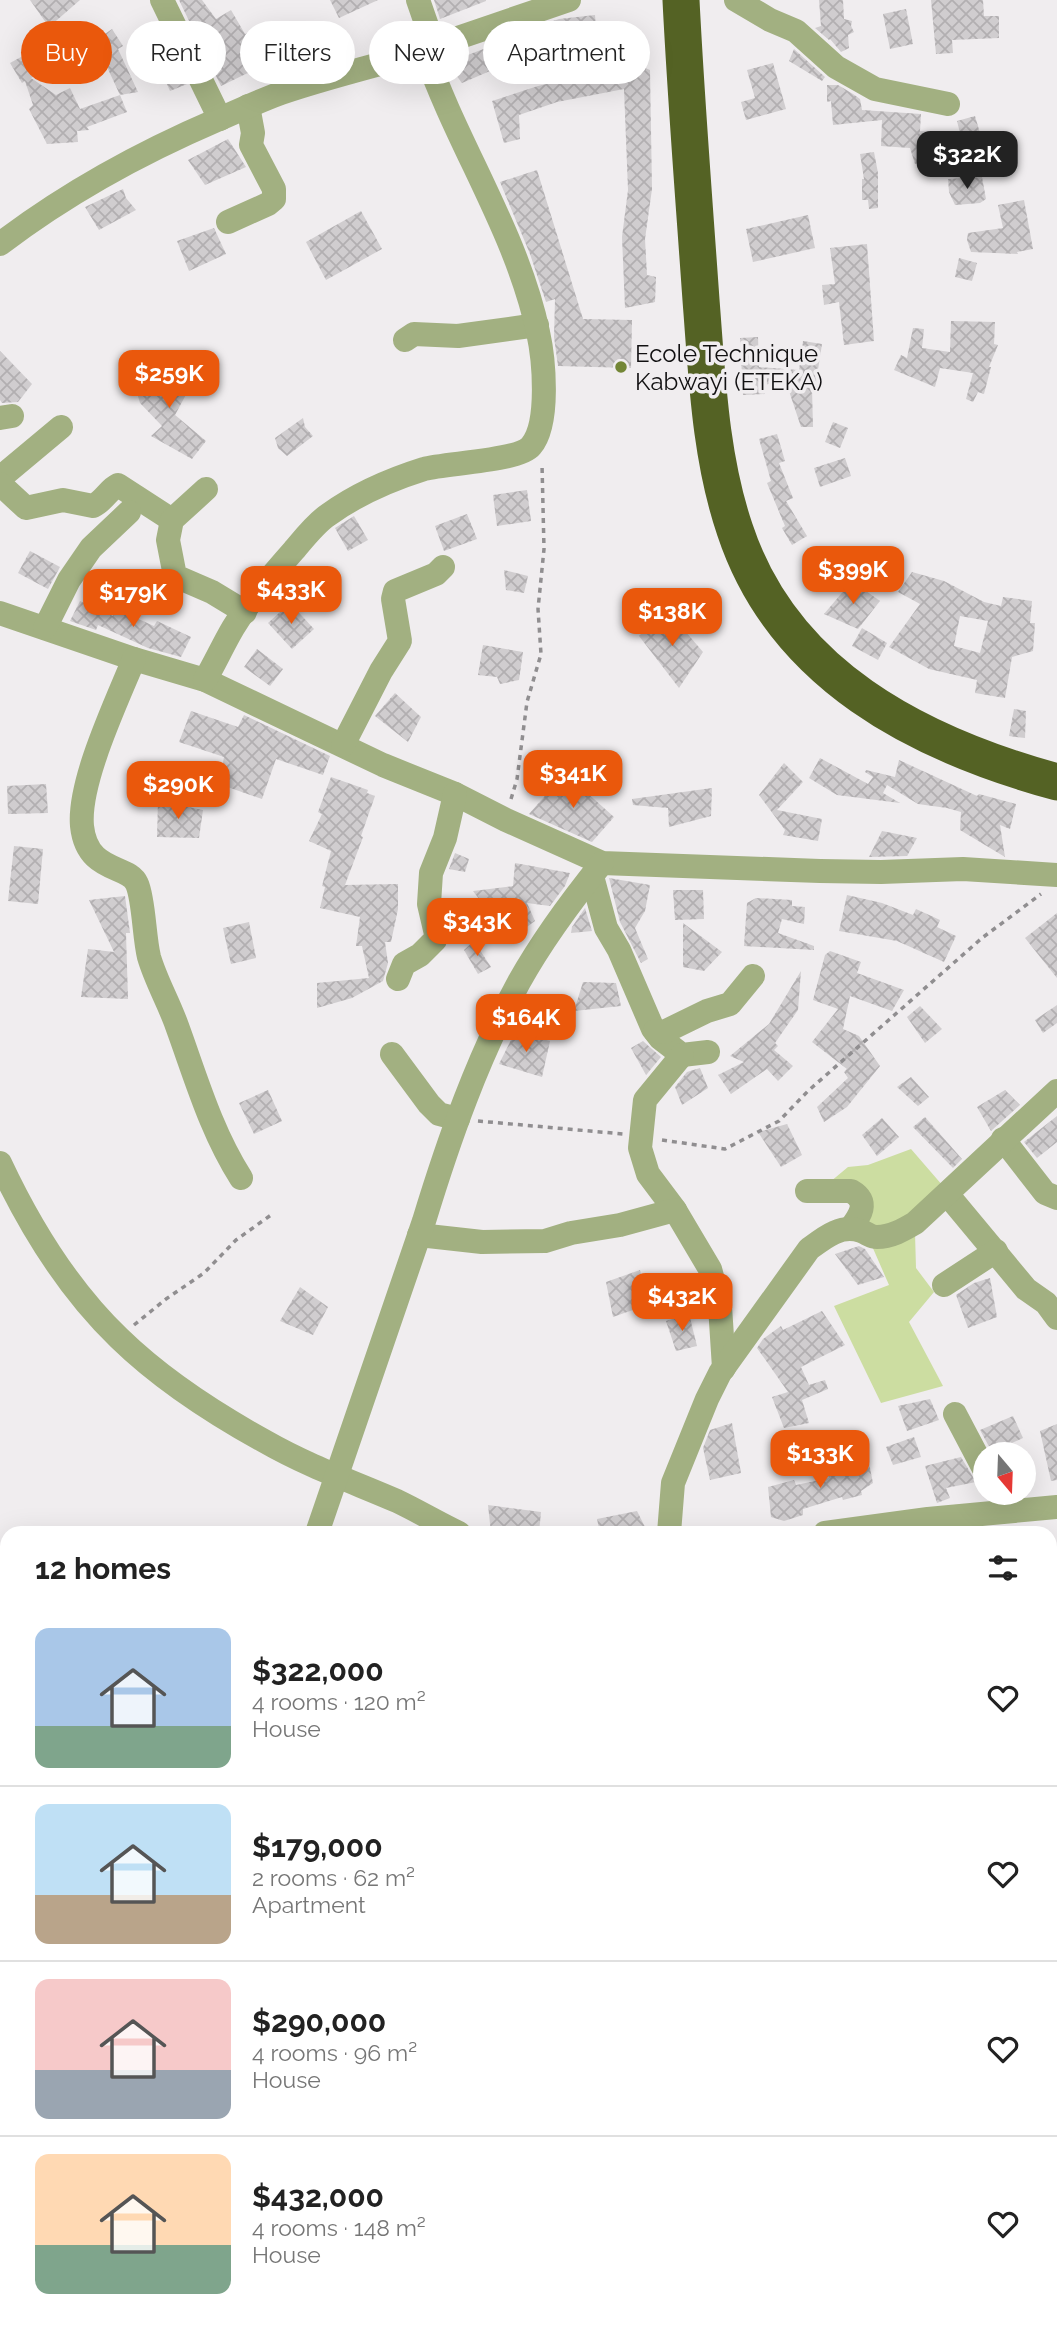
<!DOCTYPE html>
<meta charset="utf-8">
<style>
:root{--surface:#fff;--page:#f2f2f2;--text:#222;--muted:#767676;--line:#e0e0e0;--accent:#ea580c}
body{margin:0;font-family:Raleway,sans-serif;background:var(--page);color:var(--text);height:100vh;display:flex;flex-direction:column;font-size:26px;white-space:nowrap}
*{box-sizing:border-box;margin:0}
p{font-size:23px;color:var(--muted)}
.icon{flex:none;width:38px;height:38px;fill:none;stroke:currentColor;stroke-width:2;stroke-linecap:round;stroke-linejoin:round}
.map{position:relative;flex:1;overflow:hidden}
.details{position:absolute;left:0px;top:1526px;width:1057px;height:800px;display:flex;flex-direction:column;background:var(--surface);border-radius:21px 21px 0 0;box-shadow:0 7px 28px #0002}
.details>*{flex:none}
.hud{position:absolute;left:21px;top:21px;width:700px;height:63px;display:flex;gap:14px}
.needle{width:46px;rotate:161deg}
.buttons{position:absolute;left:973px;top:1442px;display:grid;gap:14px}
.buttons a{display:grid;place-items:center;width:63px;height:63px;border-radius:50%;background:var(--surface);box-shadow:0 7px 28px #0002;font-size:35px}
.price{position:absolute;translate:-50% -60px;padding:0 16px;border-radius:14px;background:var(--accent);color:#fff;font-size:23px;line-height:46px;filter:drop-shadow(0 2px 4px #0008)}
.price::after{content:'';position:absolute;left:50%;top:42px;width:21px;height:16px;margin-left:-10px;background:inherit;clip-path:polygon(0 0,100% 0,50% 100%)}
.price.active{background:#222;color:#fff}
ul{padding:0;list-style:none}
li{display:flex;align-items:center;gap:21px;height:175px;padding:0 35px}
li+li{border-top:2px solid var(--line)}
li span{display:grid;place-items:center;flex:none;width:196px;height:140px;border-radius:14px;color:#555}
li>.icon{margin-inline-start:auto}
span .icon{width:84px;height:84px;fill:#fffc;stroke-width:1}
li b{font-size:30px}
h2{display:flex;justify-content:space-between;align-items:center;height:84px;padding:0 35px;font-size:30px}
.tag{padding:0 24px;border-radius:32px;background:var(--surface);box-shadow:0 7px 28px #0002;font-size:24px;line-height:63px}
.tag.active{background:var(--accent);color:#fff}
.map>svg:first-child{display:block}
.grass{fill:#ccdda1}
.building{fill:url(#building-cross-hatch);fill-rule:evenodd}
.lines{fill:none;stroke-linecap:round;stroke-linejoin:round}
.path{stroke:#908e90;stroke-width:3.5;stroke-dasharray:5 5;stroke-linecap:butt}
.minor{stroke:#a2b081;stroke-width:24}
.highway{stroke:#546224;stroke-width:37}
.poi-dot{fill:#738636;stroke:#f0edef;stroke-width:2.5}
.labels{text-anchor:middle;dominant-baseline:central;stroke-width:7;stroke-linejoin:round;paint-order:stroke}
.poi-label{font-size:24px;fill:#111011;stroke:#f0edef;text-anchor:start}
</style>
<div class="map">
<svg width="1057" height="2325" viewBox="0 0 1057 2325">
<defs>
<pattern id="building-cross-hatch" width="8" height="8" patternUnits="userSpaceOnUse" patternTransform="scale(1.75)"><rect width="8" height="8" fill="#d0cdcf"/><path d="M0 0l8 8M0 8l8-8" fill="none" stroke="#b2afb1"/></pattern>
</defs>
<rect width="100%" height="100%" fill="#f0edef"/>
<g class="grass">
<polygon points="911,1149 943,1186 888,1230 858,1225 868,1215 824,1187 848,1167 868,1165"/>
<polygon points="915,1233 916,1268 934,1292 909,1322 943,1386 881,1403 834,1306 889,1285 872,1246"/>
</g>
<g class="building">
<polygon points="30,0 80,0 49,27"/>
<polygon points="179,0 202,0 216,19 231,10 245,34 248,33 264,65 221,86 205,54 214,50 198,21 191,25"/>
<polygon points="330,0 378,0 339,18"/>
<polygon points="434,0 486,0 486,1 440,19"/>
<polygon points="819,0 843,0 844,19 852,21 851,26 854,32 848,35 849,48 841,52 830,39 829,40 815,28 821,26"/>
<polygon points="931,0 983,0 984,16 999,16 999,38 952,40 953,53 936,54"/>
<polygon points="906,9 913,44 890,49 883,14"/>
<polygon points="595,15 596,29 602,46 548,54 538,26 559,19"/>
<polygon points="112,29 123,46 118,49 138,92 120,95 95,41"/>
<polygon points="61,35 73,55 31,78 56,95 70,88 80,109 120,95 127,112 87,127 89,130 77,131 78,142 47,144 29,109 33,105 25,81 22,83 10,63"/>
<polygon points="486,48 497,68 462,83 447,63"/>
<polygon points="794,49 825,77 822,81 789,61"/>
<polygon points="176,62 187,84 170,91 160,68"/>
<polygon points="773,63 786,109 746,120 741,102 755,98 747,70"/>
<polygon points="635,64 650,70 652,189 645,239 647,275 656,277 655,302 625,308 622,237 628,190 624,89 557,102 519,115 520,139 504,143 492,101 538,86 618,67 619,72"/>
<polygon points="827,85 838,85 853,94 860,99 862,110 921,114 920,131 960,133 957,121 975,116 980,133 941,144 940,165 915,164 910,148 881,146 882,120 833,125 831,101 827,102"/>
<polygon points="228,139 246,167 205,185 188,160"/>
<polygon points="874,152 878,173 878,208 869,209 868,200 862,200 862,179 864,179 860,154"/>
<polygon points="537,170 583,319 632,320 631,368 558,366 554,337 555,299 546,302 530,254 500,182"/>
<polygon points="982,177 986,199 980,203 955,205 949,192 948,179"/>
<polygon points="123,189 126,198 136,210 99,230 85,207"/>
<polygon points="1024,200 1033,249 1017,252 1018,254 971,252 967,240 968,233 1003,228 998,205"/>
<polygon points="361,211 382,249 326,280 306,242"/>
<polygon points="808,215 815,248 753,262 746,229"/>
<polygon points="214,228 226,254 189,271 177,241"/>
<polygon points="867,244 874,341 844,345 839,302 824,305 822,285 835,284 830,248"/>
<polygon points="959,258 977,263 972,281 955,277"/>
<polygon points="951,321 995,322 994,344 998,345 989,367 991,367 984,394 978,392 973,402 966,399 973,373 940,368 935,387 894,370 901,355 907,358 913,328 924,329 922,348 950,352"/>
<polygon points="758,337 759,367 799,370 803,341 822,344 815,389 812,388 813,427 801,427 785,379 762,386 765,394 743,395 740,338"/>
<polygon points="0,351 32,384 18,402 2,403 0,400"/>
<polygon points="171,367 189,389 175,415 206,441 192,459 151,436 162,426 140,403 137,393 144,378 156,369"/>
<polygon points="303,418 305,427 313,436 287,456 278,448 275,438"/>
<polygon points="833,422 848,428 840,448 825,442"/>
<polygon points="777,434 785,461 779,463 793,498 786,501 807,536 792,545 782,528 785,526 767,483 771,481 759,439"/>
<polygon points="845,458 851,476 820,487 814,468"/>
<polygon points="527,490 531,521 497,526 493,495"/>
<polygon points="467,514 477,539 444,551 435,526"/>
<polygon points="354,516 368,540 348,551 335,528"/>
<polygon points="30,551 60,567 48,589 18,573"/>
<polygon points="504,570 528,576 524,593 506,590"/>
<path d="M912,572l32,9 40,21 17,4 2,-9 29,4 -2,22h5l-2,28 -21,6 -7,41 -30,-5 2,-13 -48,-11 -40,-22 31,-43 -22,-12zM960,616l28,5 -8,32 -26,-7z"/>
<polygon points="852,581 880,601 858,629 824,614"/>
<polygon points="80,601 113,616 116,609 154,626 157,621 191,637 181,657 148,648 98,625 96,630 70,621"/>
<polygon points="290,603 314,629 292,649 268,623"/>
<polygon points="668,611 703,652 679,688 639,636"/>
<polygon points="862,628 887,643 878,660 852,646"/>
<polygon points="483,645 523,652 519,680 500,684 497,677 478,675"/>
<polygon points="257,649 283,669 270,686 244,667"/>
<polygon points="395,693 421,717 408,742 375,716"/>
<polygon points="1014,709 1026,711 1025,738 1009,736"/>
<polygon points="191,711 238,727 244,715 330,756 323,775 276,759 262,799 219,784 224,757 179,742"/>
<polygon points="820,758 868,784 873,777 865,772 866,770 895,777 899,760 977,796 979,794 1016,804 1010,829 1000,825 1005,857 960,830 961,812 947,808 918,804 887,785 883,793 900,803 837,795 809,778"/>
<polygon points="784,763 803,782 777,810 822,819 818,841 783,835 785,830 759,795"/>
<polygon points="565,773 614,817 592,842 529,814"/>
<polygon points="331,777 368,790 367,793 375,796 361,836 363,837 345,885 398,884 398,909 391,942 385,942 388,963 383,981 352,998 317,1008 317,983 369,978 362,946 356,946 360,917 320,908 325,887 322,886 331,851 309,841 322,814 318,812"/>
<polygon points="46,784 48,813 8,814 7,786"/>
<polygon points="712,788 711,816 669,827 668,808 633,805 632,799"/>
<polygon points="158,801 203,810 199,838 157,837"/>
<polygon points="882,831 917,838 907,856 869,857"/>
<polygon points="14,846 43,849 38,904 8,901"/>
<polygon points="455,853 469,859 465,872 449,869"/>
<polygon points="515,863 570,873 565,886 550,906 527,903 535,921 510,939 473,891 513,886"/>
<polygon points="609,878 650,885 645,911 635,928 648,959 641,963 620,922"/>
<polygon points="673,890 703,890 704,919 675,920"/>
<polygon points="847,895 882,903 913,915 916,909 940,920 937,927 956,936 944,962 897,941 839,931"/>
<polygon points="125,896 130,933 126,933 128,999 81,997 88,949 114,952 89,900"/>
<polygon points="756,898 792,900 792,906 805,907 804,924 782,919 778,933 814,946 814,950 744,946 747,903"/>
<polygon points="585,908 592,931 571,933 572,927"/>
<polygon points="1057,913 1057,978 1025,938"/>
<polygon points="249,922 256,958 231,964 223,928"/>
<polygon points="683,923 722,952 704,971 683,967"/>
<polygon points="474,941 491,967 478,974 464,950"/>
<polygon points="830,951 861,962 857,973 904,990 892,1011 850,996 843,1029 859,1036 880,1066 847,1107 824,1122 817,1107 848,1078 844,1072 847,1069 812,1042 838,1009 813,1000 825,955"/>
<polygon points="801,971 798,1010 775,1043 778,1046 774,1050 793,1066 778,1081 767,1069 731,1094 718,1075 744,1062 730,1056 769,1024"/>
<polygon points="583,982 616,983 621,1006 574,1011"/>
<polygon points="1057,1005 1057,1023 1043,1033 1035,1020"/>
<polygon points="920,1006 942,1029 925,1043 907,1017"/>
<polygon points="515,1032 550,1041 542,1077 499,1064"/>
<polygon points="643,1041 661,1057 646,1075 631,1048"/>
<polygon points="700,1068 708,1088 682,1105 675,1087 687,1072"/>
<polygon points="911,1077 929,1097 918,1106 897,1087"/>
<polygon points="268,1090 282,1121 254,1134 239,1103"/>
<polygon points="1005,1090 1020,1105 991,1131 977,1107"/>
<polygon points="1057,1116 1057,1142 1037,1158 1024,1142"/>
<polygon points="925,1117 962,1159 953,1168 913,1127"/>
<polygon points="882,1118 899,1137 877,1156 862,1135"/>
<polygon points="787,1124 802,1155 781,1167 758,1132"/>
<polygon points="859,1246 865,1249 884,1277 858,1285 835,1254"/>
<polygon points="640,1270 647,1305 613,1317 606,1282"/>
<polygon points="990,1278 997,1317 968,1328 956,1295 974,1283"/>
<polygon points="300,1287 328,1307 313,1335 280,1321"/>
<polygon points="822,1311 845,1345 801,1367 809,1385 825,1380 828,1389 802,1400 809,1423 784,1428 772,1397 788,1392 757,1348 763,1339 781,1326 783,1330"/>
<polygon points="689,1314 697,1346 676,1351 666,1321"/>
<polygon points="930,1399 939,1420 907,1431 898,1406"/>
<polygon points="1013,1416 1023,1438 992,1452 980,1430"/>
<polygon points="732,1423 741,1473 710,1480 703,1448 710,1430"/>
<polygon points="1057,1424 1057,1480 1051,1481 1040,1431"/>
<polygon points="914,1437 921,1457 893,1465 886,1447"/>
<polygon points="961,1457 976,1482 946,1488 950,1498 937,1503 925,1466"/>
<polygon points="868,1458 873,1483 861,1491 862,1495 843,1500 842,1497 803,1509 803,1515 784,1521 771,1517 768,1487 794,1480 796,1485 829,1478 826,1469"/>
<polygon points="488,1505 541,1512 539,1533 491,1533"/>
<polygon points="637,1511 645,1527 628,1533 600,1533 597,1519"/>
</g>
<g class="lines">
<g class="path">
<polyline points="511,799 517,779 527,702 541,654 538,609 544,549 542,464"/>
<polyline points="478,1121 623,1134"/>
<polyline points="662,1140 725,1149 779,1121 808,1091 982,938 1041,894"/>
<polyline points="134,1325 166,1299 204,1273 236,1240 271,1215"/>
<polyline points="1050,1716 1057,1715"/>
<polyline points="1050,1842 1057,1846"/>
<polyline points="1050,1928 1057,1929"/>
<polyline points="755,2325 763,2319"/>
</g>
<g class="minor">
<polyline points="162,0 220,119"/>
<polyline points="418,0 434,46"/>
<polyline points="736,0 770,20 796,31 836,67 875,89 948,104"/>
<polyline points="228,222 268,204 274,199 274,189 251,145 253,133 248,106"/>
<path d="M0,244c67,-51 140,-91 217,-124 21,-9 42,-19 64,-27 47,-16 96,-28 144,-41l9,-6 135,-46"/>
<polyline points="405,340 414,334 458,336 537,325"/>
<polyline points="0,418 12,416"/>
<polyline points="0,478 61,427"/>
<path d="M0,484l26,24 37,-8 30,6c11,-5 16,-17 25,-21l54,35"/>
<polyline points="206,489 172,520 168,540 175,576 212,592 245,612"/>
<polyline points="0,613 134,659 205,680 383,765 455,794 506,820 602,863 820,871 881,872 963,869 1057,875"/>
<polyline points="45,628 69,580 91,548 129,512"/>
<path d="M134,659c-17,42 -56,123 -52,167 5,48 47,38 55,58 7,16 7,53 12,73 7,24 20,46 28,69 19,52 34,105 64,152"/>
<path d="M205,680c10,-17 18,-35 28,-52 17,-28 40,-54 62,-79 10,-12 21,-26 33,-34 29,-21 61,-35 96,-46 22,-6 95,-8 107,-23 19,-22 13,-87 7,-114 -21,-99 -80,-185 -113,-280"/>
<polyline points="343,745 381,671 400,641 393,599 395,591 436,574 443,567"/>
<polyline points="592,876 606,928 619,950 653,1029 660,1038 682,1055 708,1052"/>
<polyline points="398,979 404,964 420,955 435,940 436,934 429,904 431,873 445,838 455,794"/>
<polyline points="655,1031 664,1032 707,1011 730,1004 753,976"/>
<polyline points="392,1054 429,1104 439,1114 458,1119"/>
<polyline points="1003,1139 1045,1193 1057,1198"/>
<path d="M0,1163c30,64 68,126 119,175 42,41 96,76 147,104 42,24 87,40 131,59 21,10 41,22 62,32"/>
<path d="M807,1191h44c19,11 9,25 -1,38"/>
<polyline points="947,1194 1026,1289 1046,1303 1057,1318"/>
<polyline points="675,1210 648,1174 640,1148 645,1100 682,1055"/>
<polyline points="419,1235 482,1242 545,1241 571,1233 620,1225 675,1210 710,1269 720,1306 724,1368"/>
<polyline points="944,1285 996,1251"/>
<polyline points="955,1414 985,1471"/>
<path d="M317,1533l107,-312c25,-82 54,-164 95,-239 24,-43 53,-82 83,-119"/>
<path d="M669,1533l4,-50 34,-84 13,-26 89,-124c16,-12 32,-25 52,-18 6,2 10,6 16,6 14,0 26,-7 38,-14l142,-132"/>
<polyline points="825,1533 928,1519 1057,1507"/>
<polyline points="0,1647 7,1651"/>
<polyline points="0,2121 7,2121"/>
<polyline points="0,2176 7,2182"/>
<polyline points="284,2319 298,2325"/>
<polyline points="429,2319 430,2325"/>
</g>
<path class="highway" d="M681,0c5,100 13,200 20,300 6,76 9,157 34,230 48,145 183,214 322,252"/>
</g>
<circle class="poi-dot" cx="621" cy="367" r="7"/>
<g class="labels">
<g class="poi-label">
<text x="635" y="353">Ecole Technique<tspan x="635" dy="28">Kabwayi (ETEKA)</tspan></text>
</g>
</g>
</svg>
<div class="buttons">
<a><svg class="needle" viewBox="-14 -14 28 28"><path d="M0-13l5 13h-10z" fill="#e53935"/><path d="M0 13l5-13h-10z" fill="#767676"/></svg></a>
</div>
<b class="price active" style="left:967px;top:191px">$322K</b>
<b class="price" style="left:169px;top:410px">$259K</b>
<b class="price" style="left:853px;top:606px">$399K</b>
<b class="price" style="left:291px;top:626px">$433K</b>
<b class="price" style="left:133px;top:629px">$179K</b>
<b class="price" style="left:672px;top:648px">$138K</b>
<b class="price" style="left:573px;top:810px">$341K</b>
<b class="price" style="left:178px;top:821px">$290K</b>
<b class="price" style="left:477px;top:958px">$343K</b>
<b class="price" style="left:526px;top:1054px">$164K</b>
<b class="price" style="left:682px;top:1333px">$432K</b>
<b class="price" style="left:820px;top:1490px">$133K</b>
<div class="hud">
<a class="tag active">Buy</a>
<a class="tag">Rent</a>
<a class="tag">Filters</a>
<a class="tag">New</a>
<a class="tag">Apartment</a>
</div>
<section class="details">
<h2>12 homes<svg class="icon" aria-label="filters" viewBox="0 0 24 24"><path d="M4 7h16M4 17h16"/><circle cx="9" cy="7" r="2"/><circle cx="15" cy="17" r="2"/></svg></h2>
<ul>
<li><span style="background:linear-gradient(#a9c7e8 70%,#7fa58c 0)"><svg class="icon" aria-label="home" viewBox="0 0 24 24"><path d="M3 11l9-7 9 7M6 9v11h12V9"/></svg></span><div><b>$322,000</b><p>4 rooms · 120 m²</p><p>House</p></div><svg class="icon" aria-label="heart" viewBox="0 0 24 24"><path d="M12 20l-8-8c-3-5 5-10 8-4 3-6 11-1 8 4z"/></svg></li>
<li><span style="background:linear-gradient(#bfe0f5 65%,#b9a48a 0)"><svg class="icon" aria-label="home" viewBox="0 0 24 24"><path d="M3 11l9-7 9 7M6 9v11h12V9"/></svg></span><div><b>$179,000</b><p>2 rooms · 62 m²</p><p>Apartment</p></div><svg class="icon" aria-label="heart" viewBox="0 0 24 24"><path d="M12 20l-8-8c-3-5 5-10 8-4 3-6 11-1 8 4z"/></svg></li>
<li><span style="background:linear-gradient(#f6c9c9 65%,#9aa5b1 0)"><svg class="icon" aria-label="home" viewBox="0 0 24 24"><path d="M3 11l9-7 9 7M6 9v11h12V9"/></svg></span><div><b>$290,000</b><p>4 rooms · 96 m²</p><p>House</p></div><svg class="icon" aria-label="heart" viewBox="0 0 24 24"><path d="M12 20l-8-8c-3-5 5-10 8-4 3-6 11-1 8 4z"/></svg></li>
<li><span style="background:linear-gradient(#ffd9b3 65%,#7fa58c 0)"><svg class="icon" aria-label="home" viewBox="0 0 24 24"><path d="M3 11l9-7 9 7M6 9v11h12V9"/></svg></span><div><b>$432,000</b><p>4 rooms · 148 m²</p><p>House</p></div><svg class="icon" aria-label="heart" viewBox="0 0 24 24"><path d="M12 20l-8-8c-3-5 5-10 8-4 3-6 11-1 8 4z"/></svg></li>
</ul>
</section>
</div>
